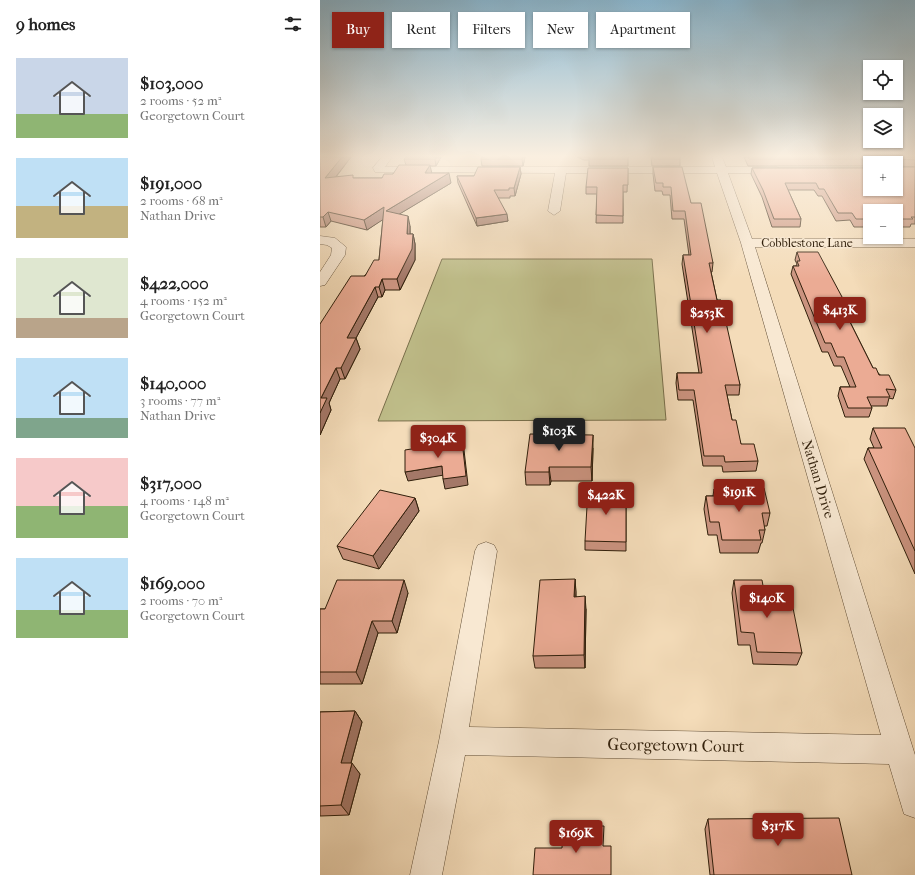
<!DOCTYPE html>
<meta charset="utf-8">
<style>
:root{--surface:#fff;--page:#f6f6f6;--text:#222;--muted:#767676;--accent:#8f2418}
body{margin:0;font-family:"IM FELL French Canon",serif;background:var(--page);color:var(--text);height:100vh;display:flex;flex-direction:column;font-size:15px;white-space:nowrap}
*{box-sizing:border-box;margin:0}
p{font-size:13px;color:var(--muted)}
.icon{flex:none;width:22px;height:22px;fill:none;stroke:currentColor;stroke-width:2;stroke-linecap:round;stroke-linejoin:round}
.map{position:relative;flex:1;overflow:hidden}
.panel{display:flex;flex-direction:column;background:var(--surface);width:320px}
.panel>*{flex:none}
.top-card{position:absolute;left:12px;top:12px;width:380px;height:36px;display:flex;gap:8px}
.tools{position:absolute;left:543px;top:60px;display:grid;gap:8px}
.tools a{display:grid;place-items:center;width:40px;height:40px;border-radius:0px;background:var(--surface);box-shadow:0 1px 3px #0004;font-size:20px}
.price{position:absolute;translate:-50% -34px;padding:0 9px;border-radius:4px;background:var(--accent);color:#fff;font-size:13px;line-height:26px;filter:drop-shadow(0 1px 2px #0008)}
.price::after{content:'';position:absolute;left:50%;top:24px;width:12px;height:9px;margin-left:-6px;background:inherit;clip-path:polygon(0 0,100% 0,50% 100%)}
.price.selected{background:#222;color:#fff}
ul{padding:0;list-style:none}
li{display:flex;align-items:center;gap:12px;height:100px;padding:0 16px}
li span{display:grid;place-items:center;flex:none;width:112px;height:80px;border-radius:0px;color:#555}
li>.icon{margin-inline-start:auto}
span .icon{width:48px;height:48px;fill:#fffc;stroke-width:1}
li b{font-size:17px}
h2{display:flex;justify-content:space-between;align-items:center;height:48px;padding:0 16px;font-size:17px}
.tag{padding:0 14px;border-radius:0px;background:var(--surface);box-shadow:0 1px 3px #0004;font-size:14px;line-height:36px}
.tag.selected{background:var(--accent);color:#fff}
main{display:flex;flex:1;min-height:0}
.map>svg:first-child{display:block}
.green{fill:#c0bf8b;stroke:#786f4b}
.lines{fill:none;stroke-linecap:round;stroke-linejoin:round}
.minor-casing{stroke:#614e36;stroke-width:1}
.minor{fill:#f8e8d2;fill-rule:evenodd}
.wall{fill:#ca937f;stroke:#301f0b}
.shaded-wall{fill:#a47868;stroke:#301f0b}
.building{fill:#ebab94;stroke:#301f0b}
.labels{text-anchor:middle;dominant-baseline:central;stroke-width:3;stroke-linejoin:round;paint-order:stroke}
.far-street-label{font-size:12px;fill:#301f0b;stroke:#f8e8d2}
.street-label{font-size:14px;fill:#301f0b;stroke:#f8e8d2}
.near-street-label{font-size:17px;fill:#301f0b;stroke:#f8e8d2}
</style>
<main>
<section class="panel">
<h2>9 homes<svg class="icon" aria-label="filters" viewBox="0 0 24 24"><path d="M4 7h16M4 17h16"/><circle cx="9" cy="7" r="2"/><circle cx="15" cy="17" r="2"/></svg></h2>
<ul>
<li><span style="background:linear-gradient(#c9d6e8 70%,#8fb573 0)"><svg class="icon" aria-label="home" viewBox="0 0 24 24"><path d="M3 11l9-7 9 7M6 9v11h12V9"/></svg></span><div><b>$103,000</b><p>2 rooms · 52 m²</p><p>Georgetown Court</p></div></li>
<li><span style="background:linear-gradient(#bfe0f5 60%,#c2b280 0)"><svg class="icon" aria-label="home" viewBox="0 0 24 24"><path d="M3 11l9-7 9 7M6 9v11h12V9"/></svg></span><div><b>$191,000</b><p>2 rooms · 68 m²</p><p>Nathan Drive</p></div></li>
<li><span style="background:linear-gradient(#dfe7d0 75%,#b9a48a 0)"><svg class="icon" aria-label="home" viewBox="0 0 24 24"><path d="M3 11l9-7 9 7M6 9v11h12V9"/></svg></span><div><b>$422,000</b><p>4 rooms · 152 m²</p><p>Georgetown Court</p></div></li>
<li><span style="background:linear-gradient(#bfe0f5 75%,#7fa58c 0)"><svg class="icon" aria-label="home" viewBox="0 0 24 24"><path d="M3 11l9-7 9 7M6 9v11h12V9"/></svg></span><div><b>$140,000</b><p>3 rooms · 77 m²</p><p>Nathan Drive</p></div></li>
<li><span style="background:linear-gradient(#f6c9c9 60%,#8fb573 0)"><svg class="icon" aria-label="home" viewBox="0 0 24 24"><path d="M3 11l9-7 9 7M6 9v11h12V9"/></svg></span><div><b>$317,000</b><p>4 rooms · 148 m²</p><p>Georgetown Court</p></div></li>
<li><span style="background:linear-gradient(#bfe0f5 65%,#8fb573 0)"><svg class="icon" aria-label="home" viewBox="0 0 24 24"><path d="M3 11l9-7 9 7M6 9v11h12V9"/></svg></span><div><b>$169,000</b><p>2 rooms · 70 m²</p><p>Georgetown Court</p></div></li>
</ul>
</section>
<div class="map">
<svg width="595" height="875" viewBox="0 0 595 875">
<rect width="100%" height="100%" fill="#f4dcb9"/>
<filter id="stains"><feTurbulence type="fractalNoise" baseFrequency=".005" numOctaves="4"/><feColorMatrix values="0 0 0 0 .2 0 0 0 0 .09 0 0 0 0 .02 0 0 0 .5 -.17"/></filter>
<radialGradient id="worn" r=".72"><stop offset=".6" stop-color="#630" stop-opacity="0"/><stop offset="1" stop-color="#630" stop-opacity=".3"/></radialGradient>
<polygon class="green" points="122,259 332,259 346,420 58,421"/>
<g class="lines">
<defs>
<g id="minor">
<polygon points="62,157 72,157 65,167 395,167 392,157 402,157 406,167 457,167 462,170 457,173 408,173 432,239 595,239 595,247 435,247 595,755 595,818 584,814 569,764 145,755 122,875 90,875 119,741 155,551 158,545 166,542 174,545 177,551 149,727 561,735 421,243 397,173 246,173 240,211 234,215 228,211 235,173 55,172 53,168"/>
<polygon points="0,236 15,238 26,247 25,255 5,285 0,286 0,272 11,255 12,248 7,245 0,244"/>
</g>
</defs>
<use href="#minor" class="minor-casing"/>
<use href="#minor" class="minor"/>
</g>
<g class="wall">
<polygon points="0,157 31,157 16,177 34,178 62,178 73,174 86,165 84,159 86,157 121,157 116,166 110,166 111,173 131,183 79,214 90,226 90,234 93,234 95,244 95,260 80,290 65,290 62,297 58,297 36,338 40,349 25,379 20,379 9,403 11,410 0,435 0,324 59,260 63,219 47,230 11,221 6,227 0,227"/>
<polygon points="205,157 203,166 162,166 161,159"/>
<polygon points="257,157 308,157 308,166 269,166 269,160 264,160"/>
<polygon points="331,157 360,157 360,166 332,166"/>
<polygon points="424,157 595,157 595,167 577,166 577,167 595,167 595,224 591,224 590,227 576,227 576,211 550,211 550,227 534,227 530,220 516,221 502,196 498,196 494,190 468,190 481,219 480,227 452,227 442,197 431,174 432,168 550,168 576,163 550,163 550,166 428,166"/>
<polygon points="200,167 201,174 195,196 190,196 190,198 178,198 188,221 157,226 138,183 137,176 154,176"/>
<polygon points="333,167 371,203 393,263 392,272 391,272 397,300 420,385 419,395 407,395 412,420 421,444 438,461 436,471 403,472 402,466 383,466 373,400 358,400 356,383 357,373 379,373 362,264 363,255 369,255 364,219 352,219 350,195 343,195 342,191 335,191 333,174"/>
<polygon points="308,168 307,192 303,192 303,223 276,223 277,194 266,194 266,187"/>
<polygon points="477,252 529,310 527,316 553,368 576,390 573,399 569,398 567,406 551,406 552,408 549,417 525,417 518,396 520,387 530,387 521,366 514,366 508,352 502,352 471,274 473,266 476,266 477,264 475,260"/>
<polygon points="553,428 595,448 595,574 544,459 548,448 554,448 550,439"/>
<polygon points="273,448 272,481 231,481 230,485 206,485 205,472"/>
<polygon points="394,489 450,513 447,526 444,526 445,530 442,543 441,543 438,553 400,553 397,535 388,535 384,509 386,496 393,496"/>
<polygon points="306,490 306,551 265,550 265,541"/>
<polygon points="95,498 99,511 59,569 23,559 17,546"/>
<polygon points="255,579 256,596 266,609 265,668 215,668 213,656"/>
<polygon points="414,580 446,603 482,653 477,665 433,664 430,645 418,645 412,593"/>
<polygon points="88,593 77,633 58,633 42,684 0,684 0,609 5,609"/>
<polygon points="35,711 42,722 31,763 40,774 29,815 0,816 0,712"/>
<polygon points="388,819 532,875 390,875 385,829"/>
</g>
<g class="shaded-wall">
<polygon points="22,157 31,157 7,188 5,178"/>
<polygon points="116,157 121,157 116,166 115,159"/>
<polygon points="203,157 205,157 203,166 202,159"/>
<polygon points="110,165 112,174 105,173"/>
<polygon points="200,167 201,174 195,196 194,188"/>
<polygon points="129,173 131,183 68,221 66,211"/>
<polygon points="64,207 67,217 47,230 44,220"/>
<polygon points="8,212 11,221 6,227 3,217"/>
<polygon points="187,214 188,221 157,226 156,218"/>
<polygon points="88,216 90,226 90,244 87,234"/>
<polygon points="93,234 95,244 95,260 80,290 77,279"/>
<polygon points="62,279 65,290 62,297 59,287"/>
<polygon points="55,287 58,297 36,338 40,349 25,379 21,368 27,338"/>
<polygon points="16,368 20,379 9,403 11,410 0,435 0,413 1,398"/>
<polygon points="273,435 273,448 272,481 271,467"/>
<polygon points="142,441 144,450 148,485 125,489 123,479"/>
<polygon points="122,466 124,475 88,481 85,472"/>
<polygon points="229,467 231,481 230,485 229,472"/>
<polygon points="95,498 99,511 59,569 53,556"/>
<polygon points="255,579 256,592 255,609 254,597"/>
<polygon points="84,580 88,593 77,633 72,621"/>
<polygon points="265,596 266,609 265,668 264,655"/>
<polygon points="52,621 58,633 42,684 36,672"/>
<polygon points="35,711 42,722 28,774 21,763"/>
<polygon points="32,763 40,774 29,815 21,805"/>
</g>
<g class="building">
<polygon points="0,157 22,157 5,178 33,175 33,178 62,178 64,174 73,174 79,165 110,165 105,173 129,173 66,211 88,216 87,234 93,234 92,249 77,279 62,279 59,287 55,287 27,338 36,338 21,368 16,368 1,398 7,398 0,413 0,324 31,276 45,276 54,260 59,260 64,207 44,220 8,212 3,217 0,217"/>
<polygon points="86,157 116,157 115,159 84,159"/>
<polygon points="162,157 203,157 202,159 161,159"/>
<rect x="269" y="157" width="39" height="2"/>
<rect x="332" y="157" width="28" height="2"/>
<polygon points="428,157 595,157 595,160 578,159 577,167 595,167 595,217 591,217 593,219 576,219 576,211 550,211 550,219 536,219 532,213 518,213 504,189 499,189 496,183 465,183 481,219 454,219 443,190 432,168 550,168 550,189 576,189 576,163 553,163 553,160 552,159 429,159"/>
<polygon points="158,167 200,167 194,188 189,188 189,190 174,190 187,214 156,218 137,176 154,176"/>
<polygon points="333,167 362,167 371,203 381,203 393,263 389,263 397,300 401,300 420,385 405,385 412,420 416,420 421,444 434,444 438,461 405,462 404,456 384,456 374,390 359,390 357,373 382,373 363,255 371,255 365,211 353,211 351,187 343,187 343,183 336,183"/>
<polygon points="268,168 308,168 308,185 303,185 303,216 276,215 277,187 266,187"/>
<polygon points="477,252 498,252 529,310 524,310 553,368 556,368 559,375 569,375 576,390 566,389 570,397 547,397 552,408 528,408 520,387 536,387 524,357 517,357 511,343 505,343 473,266 479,266 477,261 480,261"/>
<polygon points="553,428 585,428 595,448 595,551 548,448 562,448"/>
<polygon points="210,434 273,435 271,467 229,467 229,472 205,472"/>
<polygon points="142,441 146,476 123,479 122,466 85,472 85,450"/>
<polygon points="444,488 450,513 442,513 445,530 439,530 441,540 402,540 399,522 390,522 386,496 396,496 394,489"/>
<polygon points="268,489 306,490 306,542 265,541"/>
<polygon points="60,490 95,498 53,556 17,546"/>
<polygon points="255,579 254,597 265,596 264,655 213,656 220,580"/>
<polygon points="17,580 84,580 72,621 52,621 36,672 0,672 0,609 5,609"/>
<polygon points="414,580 442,580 446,603 472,603 482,653 437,652 434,633 421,632"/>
<polygon points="35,711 21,763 32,763 21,805 0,806 0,712"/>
<polygon points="519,818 532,875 394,875 388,819"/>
<polygon points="243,826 284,826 283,846 291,846 291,875 213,875 215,848 242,848"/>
</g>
<linearGradient id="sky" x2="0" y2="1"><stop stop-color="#89b7d1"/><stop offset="0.56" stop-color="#faefe0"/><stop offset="1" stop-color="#faefe0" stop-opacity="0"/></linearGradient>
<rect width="595" height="279" fill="url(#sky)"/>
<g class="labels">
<g class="far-street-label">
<text x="487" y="243">Cobblestone Lane</text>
</g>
<g class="street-label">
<text transform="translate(498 479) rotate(73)">Nathan Drive</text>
</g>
<g class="near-street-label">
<text transform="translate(356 745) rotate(1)">Georgetown Court</text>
</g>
</g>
<rect width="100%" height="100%" filter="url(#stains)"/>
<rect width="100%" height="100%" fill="url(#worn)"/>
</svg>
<div class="tools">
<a><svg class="icon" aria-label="locate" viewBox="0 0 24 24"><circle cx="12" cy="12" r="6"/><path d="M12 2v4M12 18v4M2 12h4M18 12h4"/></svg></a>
<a><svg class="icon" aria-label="layers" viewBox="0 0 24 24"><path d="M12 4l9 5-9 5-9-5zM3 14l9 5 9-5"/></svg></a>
<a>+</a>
<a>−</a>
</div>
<b class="price" style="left:520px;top:331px">$413K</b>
<b class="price" style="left:387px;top:334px">$253K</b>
<b class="price selected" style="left:239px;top:452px">$103K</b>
<b class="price" style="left:118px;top:459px">$304K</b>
<b class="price" style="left:419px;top:513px">$191K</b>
<b class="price" style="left:286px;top:516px">$422K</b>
<b class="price" style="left:447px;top:619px">$140K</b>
<b class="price" style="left:458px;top:847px">$317K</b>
<b class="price" style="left:256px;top:854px">$169K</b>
<div class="top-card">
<a class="tag selected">Buy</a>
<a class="tag">Rent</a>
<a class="tag">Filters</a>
<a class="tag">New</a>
<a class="tag">Apartment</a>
</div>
</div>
</main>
